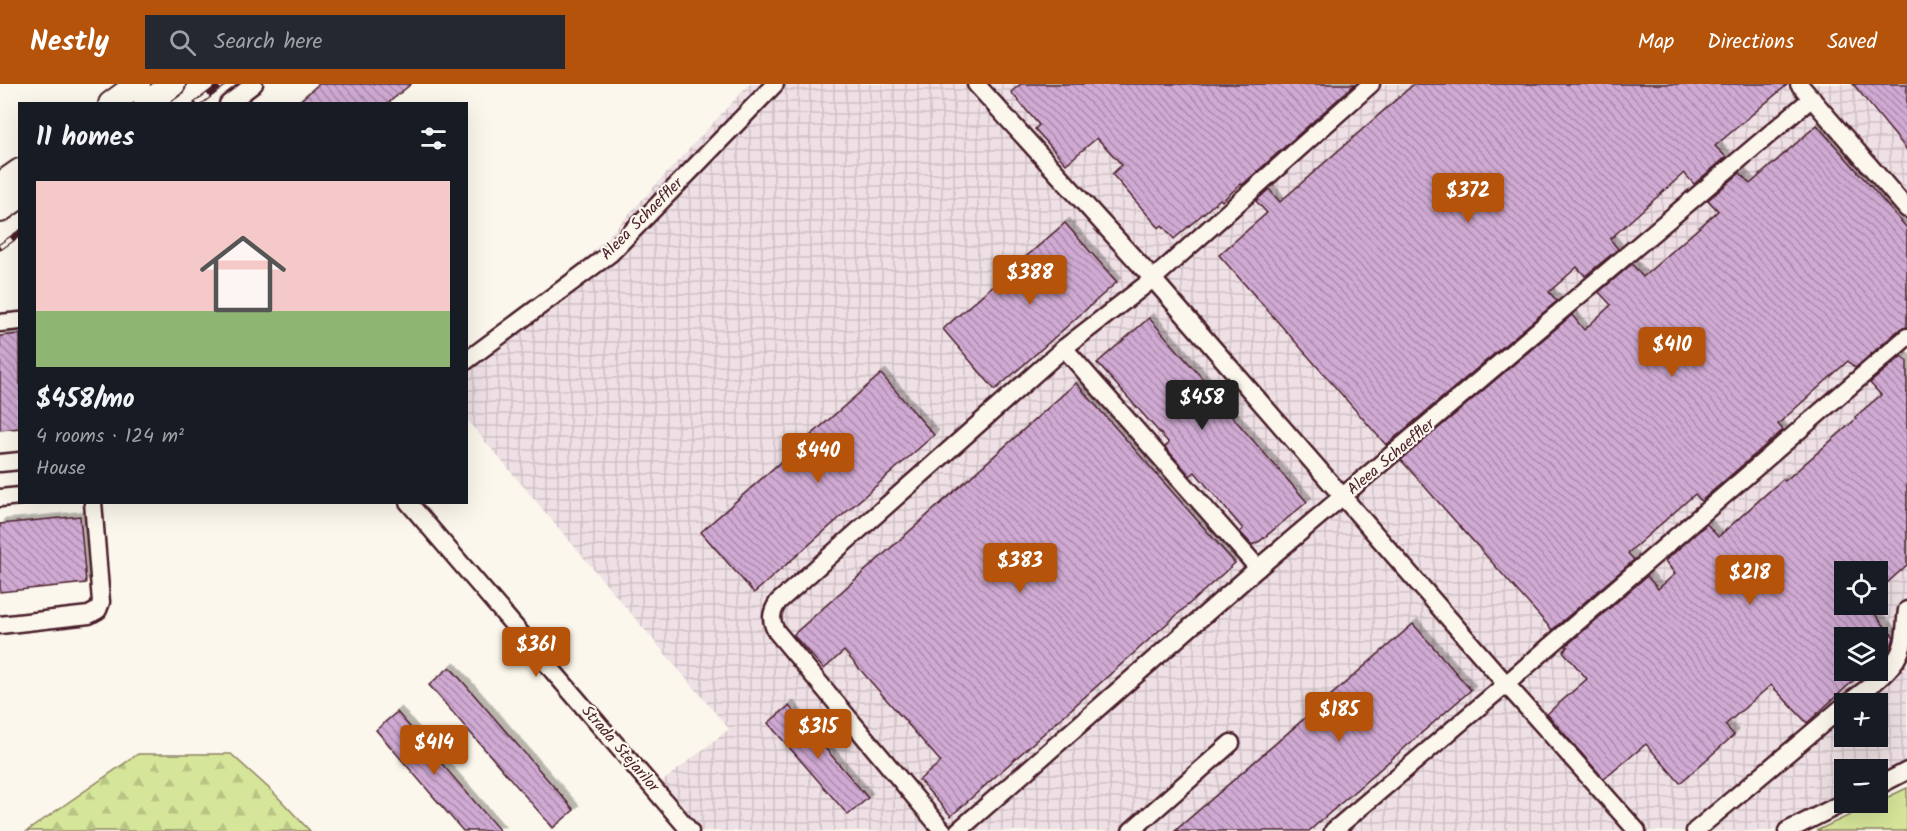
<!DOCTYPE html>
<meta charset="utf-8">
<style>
:root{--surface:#171b24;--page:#242831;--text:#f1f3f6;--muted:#9ea1a6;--accent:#b45309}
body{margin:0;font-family:Kalam,sans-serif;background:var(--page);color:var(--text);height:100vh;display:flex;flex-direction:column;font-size:22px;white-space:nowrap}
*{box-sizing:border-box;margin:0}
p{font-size:20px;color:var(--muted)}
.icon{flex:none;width:33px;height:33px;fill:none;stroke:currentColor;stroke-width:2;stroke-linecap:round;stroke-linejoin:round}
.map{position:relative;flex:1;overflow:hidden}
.side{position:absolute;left:18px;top:18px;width:450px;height:402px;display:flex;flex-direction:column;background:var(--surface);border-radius:0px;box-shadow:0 6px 24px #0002}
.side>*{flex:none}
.tools{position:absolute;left:1834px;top:477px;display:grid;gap:12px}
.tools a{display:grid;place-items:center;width:54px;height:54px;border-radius:0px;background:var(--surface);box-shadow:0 6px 24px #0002;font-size:30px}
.price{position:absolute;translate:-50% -51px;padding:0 14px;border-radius:6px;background:var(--accent);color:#fff;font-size:20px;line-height:39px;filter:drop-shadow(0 2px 3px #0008)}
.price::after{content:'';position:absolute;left:50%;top:36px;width:18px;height:14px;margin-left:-9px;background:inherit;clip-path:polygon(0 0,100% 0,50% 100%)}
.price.current{background:#222;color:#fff}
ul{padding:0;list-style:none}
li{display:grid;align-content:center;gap:12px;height:318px;padding:0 18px}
li span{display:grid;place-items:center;height:186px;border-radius:0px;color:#555}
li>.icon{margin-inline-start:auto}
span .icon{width:108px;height:108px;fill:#fffc;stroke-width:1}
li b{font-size:26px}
h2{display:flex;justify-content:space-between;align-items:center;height:72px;padding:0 18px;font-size:26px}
header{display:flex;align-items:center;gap:36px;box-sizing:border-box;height:84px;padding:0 30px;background:var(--accent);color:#fff}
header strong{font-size:28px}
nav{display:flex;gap:33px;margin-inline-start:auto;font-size:21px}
.search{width:420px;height:54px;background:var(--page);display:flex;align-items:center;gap:15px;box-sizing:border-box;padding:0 21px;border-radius:0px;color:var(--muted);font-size:22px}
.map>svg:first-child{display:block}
.industrial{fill:url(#industrial-grid);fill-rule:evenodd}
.grass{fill:#d5e599;stroke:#908262;stroke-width:1.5}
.forest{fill:url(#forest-firs);stroke:#908262;stroke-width:1.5}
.building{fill:url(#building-back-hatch);stroke:#4a1f2b;stroke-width:1.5;filter:url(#shadow)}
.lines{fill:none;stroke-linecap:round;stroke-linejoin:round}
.minor-casing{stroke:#4a1f2b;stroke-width:21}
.highway-casing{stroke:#4a1f2b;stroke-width:28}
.minor{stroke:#fbf7ec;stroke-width:16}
.highway{stroke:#fbf7ec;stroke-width:24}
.rail-casing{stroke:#4a1f2b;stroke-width:7}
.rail{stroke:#fbf7ec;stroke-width:4.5;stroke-dasharray:14;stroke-linecap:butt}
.labels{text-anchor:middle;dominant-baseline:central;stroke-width:4.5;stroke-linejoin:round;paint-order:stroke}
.street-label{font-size:16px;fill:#4a1f2b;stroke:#fbf7ec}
</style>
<header>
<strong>Nestly</strong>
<div class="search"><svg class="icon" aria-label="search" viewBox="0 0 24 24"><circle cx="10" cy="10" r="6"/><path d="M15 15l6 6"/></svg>Search here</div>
<nav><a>Map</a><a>Directions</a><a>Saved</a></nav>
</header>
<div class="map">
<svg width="1907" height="747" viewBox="0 0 1907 747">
<defs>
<pattern id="industrial-grid" width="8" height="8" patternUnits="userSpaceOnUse" patternTransform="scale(1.5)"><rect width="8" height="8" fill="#eee0e4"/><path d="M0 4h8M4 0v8" fill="none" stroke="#cec0c4"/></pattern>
<pattern id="forest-firs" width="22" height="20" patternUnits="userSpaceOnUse" patternTransform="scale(1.5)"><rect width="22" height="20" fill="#d5e599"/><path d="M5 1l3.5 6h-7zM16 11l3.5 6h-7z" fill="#b8c484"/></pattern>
<pattern id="building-back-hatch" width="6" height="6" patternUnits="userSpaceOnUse" patternTransform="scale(1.5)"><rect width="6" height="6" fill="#d0aad3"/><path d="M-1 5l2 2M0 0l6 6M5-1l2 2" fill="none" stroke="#ab8aab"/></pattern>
<filter id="shadow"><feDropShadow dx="4.5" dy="-4.5" stdDeviation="0" flood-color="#0004"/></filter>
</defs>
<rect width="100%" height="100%" fill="#fbf7ec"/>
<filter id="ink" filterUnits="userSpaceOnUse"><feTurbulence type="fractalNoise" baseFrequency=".0167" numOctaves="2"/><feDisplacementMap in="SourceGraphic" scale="12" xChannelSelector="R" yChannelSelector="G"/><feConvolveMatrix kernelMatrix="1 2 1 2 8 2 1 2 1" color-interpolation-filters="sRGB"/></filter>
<g filter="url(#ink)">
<path class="industrial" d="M749,0h1158v677l-29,15v-6h-33v23l-73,38h-1074l-40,-46 71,-56 -262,-309v-53l136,-125zM1845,488h33v32h-33zM1845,554h33v32h-33zM1845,620h33v32h-33z"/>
<polygon class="grass" points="1907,704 1907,747 1816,747"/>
<polygon class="forest" points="138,670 231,670 273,708 310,747 27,747"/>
<g class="building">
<polygon points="319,0 411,0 387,20 296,20"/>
<polygon points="1021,0 1355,0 1242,101 1241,100 1222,117 1220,115 1174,155 1162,141 1159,144 1112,90 1122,81 1097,54 1066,80 1035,45 1039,41 1011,8"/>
<polygon points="1414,0 1788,0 1715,62 1726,73 1694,100 1684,89 1610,155 1618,165 1585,192 1577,183 1549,208 1557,217 1386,361 1219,171 1267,129 1256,117 1269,105 1280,118"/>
<polygon points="1853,0 1907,0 1907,66"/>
<polygon points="1817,41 1907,144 1907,243 1900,245 1855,284 1848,277 1778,340 1783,346 1701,417 1695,410 1628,469 1634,476 1552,546 1401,376 1572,231 1584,246 1611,221 1599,208 1632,180 1643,193 1718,127 1708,116 1740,89 1750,100"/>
<polygon points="1065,139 1117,198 995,306 943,245"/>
<polygon points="1149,234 1217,311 1215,313 1307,418 1260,457 1252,461 1240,448 1243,445 1195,388 1190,392 1165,363 1169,359 1097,279"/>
<polygon points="20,250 20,344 0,346 0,252"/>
<polygon points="1902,272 1907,277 1907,481 1878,507 1878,488 1845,488 1845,520 1866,520 1894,553 1891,563 1878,574 1878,554 1845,554 1845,586 1865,586 1807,639 1771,601 1725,641 1734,651 1680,699 1646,660 1604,695 1547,630 1587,595 1563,567 1568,563 1566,562 1647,492 1658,505 1675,490 1665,477 1707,440 1718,453 1783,395 1785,397 1856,335 1855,333 1881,311 1870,299"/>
<polygon points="881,290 934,351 754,509 701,448"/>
<polygon points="1076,299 1235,479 951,732 919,696 941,678 844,567 824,585 793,551"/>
<polygon points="80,432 86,499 0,508 0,440"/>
<polygon points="1413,540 1471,606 1309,747 1175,747"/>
<polygon points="450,583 574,726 553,744 429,601"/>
<polygon points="789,622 868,714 848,731 768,639"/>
<polygon points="397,628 500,747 463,747 376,646"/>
</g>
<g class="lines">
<defs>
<g id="minor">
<polyline points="1371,0 1153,195 1506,600 1637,747"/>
<polyline points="1799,0 1907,125"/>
<polyline points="228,20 254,0"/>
<polyline points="0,239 20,237"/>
<polyline points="1064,264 1258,484"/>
<polyline points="466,277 611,169 775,0"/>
<polyline points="0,379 20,377"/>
<polyline points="0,414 20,412"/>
<polyline points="408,418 690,747"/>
<polyline points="0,541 89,531 98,526 101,518 93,418"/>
<path d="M1847,620c19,-16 48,-33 55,-57 4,-11 3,-25 5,-37"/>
<polyline points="1878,702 1907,687"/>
<path d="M943,747l-167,-200c-6,-12 -5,-18 2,-29l286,-254 89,-69 -177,-195"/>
<polyline points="958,747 1258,484 1812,14"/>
<polyline points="1131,747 1231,659"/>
<polyline points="1333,747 1506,600 1907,253"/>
<polyline points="1695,747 1845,621"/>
<polyline points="1787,747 1845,718"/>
</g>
<g id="highway">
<polyline points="111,20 138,0"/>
<polyline points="146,20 173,0"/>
<polyline points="0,101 20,87"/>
<polyline points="0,126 20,112"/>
</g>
</defs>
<use href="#minor" class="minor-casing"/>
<use href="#highway" class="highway-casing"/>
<use href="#minor" class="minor"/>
<use href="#highway" class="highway"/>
<defs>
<g id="rail">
<polyline points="197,20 223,0"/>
<polyline points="0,163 20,149"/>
</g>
</defs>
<use href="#rail" class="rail-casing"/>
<use href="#rail" class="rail"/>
</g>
</g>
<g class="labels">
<g class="street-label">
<text transform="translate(642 135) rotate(-45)">Aleea Schaeffler</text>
<text transform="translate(1391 373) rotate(-40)">Aleea Schaeffler</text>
<text transform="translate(620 665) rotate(49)">Strada Stejarilor</text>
</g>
</g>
</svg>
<div class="tools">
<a><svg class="icon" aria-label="locate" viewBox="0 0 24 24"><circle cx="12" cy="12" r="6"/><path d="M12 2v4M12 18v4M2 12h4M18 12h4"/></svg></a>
<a><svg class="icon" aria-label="layers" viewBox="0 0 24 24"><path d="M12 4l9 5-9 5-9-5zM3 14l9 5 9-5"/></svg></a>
<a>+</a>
<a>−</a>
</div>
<b class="price" style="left:1468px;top:140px">$372</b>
<b class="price" style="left:1030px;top:222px">$388</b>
<b class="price" style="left:1672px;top:294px">$410</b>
<b class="price current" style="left:1202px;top:347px">$458</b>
<b class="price" style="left:818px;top:400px">$440</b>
<b class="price" style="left:1020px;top:510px">$383</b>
<b class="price" style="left:1750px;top:522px">$218</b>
<b class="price" style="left:536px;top:594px">$361</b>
<b class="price" style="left:1339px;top:659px">$185</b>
<b class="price" style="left:818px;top:676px">$315</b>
<b class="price" style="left:434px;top:692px">$414</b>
<section class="side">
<h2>11 homes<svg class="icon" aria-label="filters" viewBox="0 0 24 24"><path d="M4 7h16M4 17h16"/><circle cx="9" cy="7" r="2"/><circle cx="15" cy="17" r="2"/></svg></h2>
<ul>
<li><span style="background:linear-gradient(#f6c9c9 70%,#8fb573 0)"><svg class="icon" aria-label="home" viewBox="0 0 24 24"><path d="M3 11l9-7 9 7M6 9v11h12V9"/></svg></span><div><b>$458/mo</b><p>4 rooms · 124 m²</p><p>House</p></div></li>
</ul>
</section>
</div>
